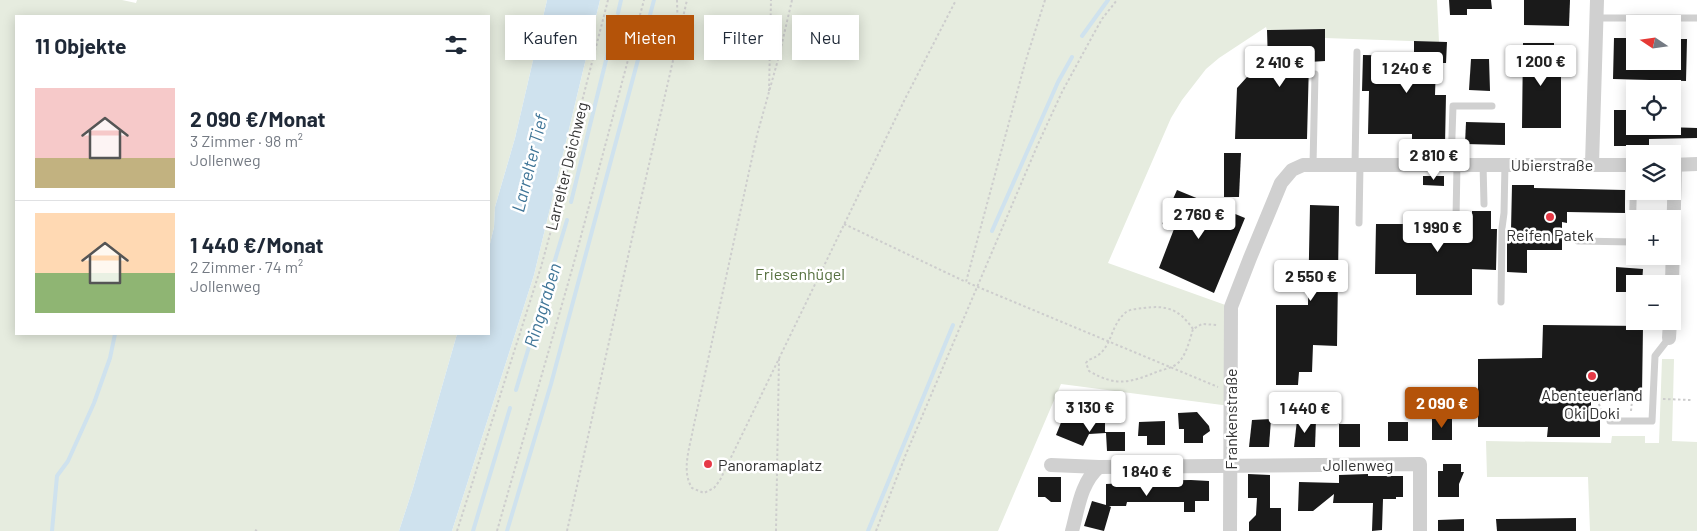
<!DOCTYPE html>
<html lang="de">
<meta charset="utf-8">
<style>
:root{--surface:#fff;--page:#f6f6f7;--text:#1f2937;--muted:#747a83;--line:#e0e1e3;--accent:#b45309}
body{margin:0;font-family:Barlow,sans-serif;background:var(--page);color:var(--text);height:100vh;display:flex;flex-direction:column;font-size:19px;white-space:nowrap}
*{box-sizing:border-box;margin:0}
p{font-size:16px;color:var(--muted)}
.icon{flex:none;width:28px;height:28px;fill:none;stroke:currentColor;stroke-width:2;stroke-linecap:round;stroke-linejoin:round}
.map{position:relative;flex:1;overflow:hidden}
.side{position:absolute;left:15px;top:15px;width:475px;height:320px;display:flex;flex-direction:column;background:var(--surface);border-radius:0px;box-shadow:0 2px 12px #0003}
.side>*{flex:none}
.top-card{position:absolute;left:505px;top:15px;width:475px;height:45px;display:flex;gap:10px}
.needle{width:32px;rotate:283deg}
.buttons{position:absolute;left:1626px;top:15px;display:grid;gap:10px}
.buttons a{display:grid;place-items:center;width:55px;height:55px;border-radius:0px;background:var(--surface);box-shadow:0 2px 12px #0003;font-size:25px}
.price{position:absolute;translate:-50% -42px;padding:0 11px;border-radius:5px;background:#fff;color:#222;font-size:16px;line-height:32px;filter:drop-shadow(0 1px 2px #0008)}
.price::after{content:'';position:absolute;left:50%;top:30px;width:15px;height:11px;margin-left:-8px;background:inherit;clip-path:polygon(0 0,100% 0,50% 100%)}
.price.current{background:var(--accent);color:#fff}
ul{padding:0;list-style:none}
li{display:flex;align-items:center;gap:15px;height:125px;padding:0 20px}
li+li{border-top:1px solid var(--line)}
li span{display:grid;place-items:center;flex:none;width:140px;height:100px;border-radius:0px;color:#555}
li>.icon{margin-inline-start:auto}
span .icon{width:60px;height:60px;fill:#fffc;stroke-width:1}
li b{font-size:21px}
h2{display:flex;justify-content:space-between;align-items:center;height:60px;padding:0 20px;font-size:21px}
.tag{padding:0 18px;border-radius:0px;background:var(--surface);box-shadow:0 2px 12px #0003;font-size:18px;line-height:45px}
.tag.current{background:var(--accent);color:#fff}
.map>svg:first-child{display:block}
.green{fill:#e6ecdf}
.water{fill:#cfe2ee}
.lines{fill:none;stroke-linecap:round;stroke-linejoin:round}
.stream{stroke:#cfe2ee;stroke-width:4}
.building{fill:#1a1a1a}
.path{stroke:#cdcdcd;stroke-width:2;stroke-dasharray:2.5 2.5;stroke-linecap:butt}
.service{stroke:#d0d0d0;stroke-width:7}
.minor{stroke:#d0d0d0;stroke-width:14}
.poi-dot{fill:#e63946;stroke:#fff;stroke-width:2}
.labels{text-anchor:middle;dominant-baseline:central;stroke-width:5;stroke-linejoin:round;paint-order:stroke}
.street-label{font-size:16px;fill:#333;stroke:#fff}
.poi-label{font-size:16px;fill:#333;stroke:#fff}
.park-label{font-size:16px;fill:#56703f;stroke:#fff}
.water-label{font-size:18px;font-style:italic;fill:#3f7597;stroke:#fff}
</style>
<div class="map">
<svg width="1697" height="531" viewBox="0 0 1697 531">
<rect width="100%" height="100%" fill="#fff"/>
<g class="green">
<polygon points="0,0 122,0 136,3 137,0 547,0 515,138 495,207 494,227 489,248 489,16 16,16 16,334 457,334 413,488 399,531 0,531"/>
<polygon points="600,0 1437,0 1439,42 1325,38 1325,29 1267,30 1266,27 1219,58 1206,69 1182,100 1171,118 1108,263 1231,307 1230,406 1061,384 998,531 452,531 534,275"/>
<polygon points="1662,359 1674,359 1672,441 1697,442 1697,531 1590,531 1588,477 1487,477 1486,441 1611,443 1612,436 1645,436 1645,443 1659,443"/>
</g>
<polygon class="water" points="547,0 600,0 534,275 452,531 399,531 413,488 457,334 489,334 489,248 494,227 495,207 515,138"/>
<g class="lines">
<g class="stream">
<polyline points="618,13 621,0"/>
<polyline points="1082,36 1108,0"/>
<polyline points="571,202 612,36"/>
<polyline points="992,231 1058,82 1072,57"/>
<polyline points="516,390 567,220"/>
<polyline points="52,531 57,476 68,461 94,403 110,358 115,334"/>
<polyline points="473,531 510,408"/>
<polyline points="507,531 551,384 654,0"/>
<polyline points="868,531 953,325"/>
</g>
</g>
<g class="building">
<polygon points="1449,0 1491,0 1492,9 1467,9 1467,15 1450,15"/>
<polygon points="1524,0 1570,0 1569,26 1524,25"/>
<polygon points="1325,29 1325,61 1309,62 1307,139 1235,139 1237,88 1247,77 1260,77 1261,63 1268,63 1267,30"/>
<polygon points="1614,38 1635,38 1635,61 1672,61 1672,39 1687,39 1686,81 1613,79"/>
<polygon points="1414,41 1447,42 1446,63 1436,63 1435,95 1446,95 1445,145 1412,144 1412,134 1368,134 1369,91 1362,91 1363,55 1414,56"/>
<polygon points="1523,43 1554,43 1554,53 1561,53 1561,128 1522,128"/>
<polygon points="1471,59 1489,59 1490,91 1469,90"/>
<polygon points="1614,110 1635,110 1635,126 1697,128 1697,138 1649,139 1649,146 1614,146"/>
<polygon points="1466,122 1505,123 1505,145 1465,144"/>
<polygon points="1224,153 1241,153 1239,197 1224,197"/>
<polygon points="1423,176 1444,176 1444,186 1423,185"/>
<polygon points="1512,185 1534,185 1534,188 1625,190 1625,213 1567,212 1567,223 1562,222 1562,250 1527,250 1527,273 1507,272 1507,230 1511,230"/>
<polygon points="1177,190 1245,218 1214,293 1159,268 1174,229 1162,224"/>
<polygon points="1310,205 1339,206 1337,346 1313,345 1312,372 1299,372 1298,385 1276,385 1276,305 1308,305"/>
<polygon points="1472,211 1491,211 1491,229 1497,229 1496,270 1472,269 1472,295 1416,295 1416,274 1375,274 1376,224 1472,224"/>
<polygon points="1616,267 1643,269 1642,284 1635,284 1635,290 1628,289 1628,292 1616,292"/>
<polygon points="1543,325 1643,326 1642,394 1591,394 1591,416 1600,416 1600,437 1547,437 1548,427 1478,427 1478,359 1542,358"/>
<polygon points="1197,412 1209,426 1210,431 1203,436 1203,443 1184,443 1184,429 1179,429 1178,413"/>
<polygon points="1064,415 1093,427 1093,419 1105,419 1105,432 1125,432 1125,451 1107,451 1106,433 1089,434 1083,446 1056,435"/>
<polygon points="1432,418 1452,419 1452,440 1432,440"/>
<polygon points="1271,419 1269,447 1249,447 1252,420"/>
<polygon points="1297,420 1316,420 1315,447 1294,447"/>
<polygon points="1165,421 1165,445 1147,445 1147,436 1138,436 1139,422"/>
<rect x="1388" y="422" width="20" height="19"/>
<rect x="1339" y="424" width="21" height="23"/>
<polygon points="1443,464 1461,464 1461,472 1464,472 1459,484 1459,497 1438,497 1438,471 1443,471"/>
<polygon points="1248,474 1270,475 1270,508 1281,508 1281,531 1249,531 1249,522 1256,515 1257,498 1248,498"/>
<polygon points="1368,474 1368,476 1403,476 1403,497 1396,497 1396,499 1383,499 1382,530 1372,531 1373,503 1333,503 1334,494 1313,511 1298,511 1299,482 1339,483 1339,475"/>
<polygon points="1038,477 1061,477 1061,502 1051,502 1045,497 1038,497"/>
<polygon points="1191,480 1209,481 1209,501 1195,501 1195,512 1184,512 1184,502 1127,502 1126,506 1109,506 1111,507 1104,531 1084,526 1092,501 1106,505 1106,484 1125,483 1125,481"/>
<polygon points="1576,518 1576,531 1497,531 1496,519"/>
<polygon points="1464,519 1464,531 1438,531 1438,520"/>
</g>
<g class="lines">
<g class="path">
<polyline points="677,0 678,38"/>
<path d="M792,0l-13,56 -22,79 -64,294c-3,18 -12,42 -1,59l12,5 10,-5 6,-8 185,-381 51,-99"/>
<polyline points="1045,0 1025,63 966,282 1218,387"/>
<polyline points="769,91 771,0"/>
<polyline points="844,224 966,282"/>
<path d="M1193,329c-14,-20 -26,-24 -50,-21 -6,1 -14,1 -18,5 -17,15 -12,40 -37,47l-2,3 3,8c29,17 42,11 70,0 7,-2 16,-4 21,-10 7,-9 10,-22 13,-32l9,-5 15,1"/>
<polyline points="1663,399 1691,400"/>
<polyline points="1591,401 1598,401 1603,416"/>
<polyline points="1598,401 1643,401"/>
<polyline points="1631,411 1632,401"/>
<polyline points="255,530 257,531"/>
<polyline points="457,531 541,267 570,161 579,113 608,0"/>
<polyline points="497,531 573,266 644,0"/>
<polyline points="567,531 635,225 687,0"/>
<polyline points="776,531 779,358"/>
<polyline points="876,531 906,454 1038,144 1062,92 1093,35 1102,19 1117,0"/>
</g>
<g class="service">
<polyline points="1596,18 1697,18"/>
<polyline points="1483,164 1484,204"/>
<polyline points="1313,165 1315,74"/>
<polyline points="1355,165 1357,52"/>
<polyline points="1451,165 1453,106 1492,106"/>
<polyline points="1456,218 1457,165"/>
<polyline points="1359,223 1360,165"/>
<polyline points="1578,241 1632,242 1634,165"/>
<polyline points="1501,302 1502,228 1504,213 1505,164"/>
<polyline points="1610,421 1652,421 1655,356 1669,338"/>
</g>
<g class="minor">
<polyline points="1592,164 1597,0"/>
<polyline points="1672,165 1697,164"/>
<polyline points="1672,284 1675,165"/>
<polyline points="1669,338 1670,321"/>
<polyline points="1051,465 1099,467"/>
<path d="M1072,531c6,-22 9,-49 27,-64l321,-3v67"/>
<polyline points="1230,531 1231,307 1250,258 1281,183 1292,170 1303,165 1635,165"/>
</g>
</g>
<g class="poi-dot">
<circle cx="1550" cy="217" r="5"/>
<circle cx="1592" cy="376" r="5"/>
<circle cx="708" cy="464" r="5"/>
</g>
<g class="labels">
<g class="street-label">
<text x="1552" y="164">Ubierstraße</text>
<text transform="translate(566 166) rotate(-76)">Larrelter Deichweg</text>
<text transform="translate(1230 419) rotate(-90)">Frankenstraße</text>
<text x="1358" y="464">Jollenweg</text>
</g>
<g class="poi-label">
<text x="1550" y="234">Reifen Patek</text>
<text x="1592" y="394">Abenteuerland<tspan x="1592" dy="18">Oki Doki</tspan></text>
<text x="718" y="464" text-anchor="start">Panoramaplatz</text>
</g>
<g class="park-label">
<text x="800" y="273">Friesenhügel</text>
</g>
<g class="water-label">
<text transform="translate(529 163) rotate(-76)">Larrelter Tief</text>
<text transform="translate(542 305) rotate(-73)">Ringgraben</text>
</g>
</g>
</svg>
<div class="buttons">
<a><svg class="needle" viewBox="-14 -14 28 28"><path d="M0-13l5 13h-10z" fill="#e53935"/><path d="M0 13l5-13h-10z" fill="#747a83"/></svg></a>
<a><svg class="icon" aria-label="locate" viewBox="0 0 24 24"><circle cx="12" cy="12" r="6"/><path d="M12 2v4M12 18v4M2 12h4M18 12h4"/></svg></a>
<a><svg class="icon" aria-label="layers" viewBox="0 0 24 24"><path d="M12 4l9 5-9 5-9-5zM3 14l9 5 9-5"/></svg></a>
<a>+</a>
<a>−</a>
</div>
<b class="price" style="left:1541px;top:87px">1 200 €</b>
<b class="price" style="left:1280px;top:88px">2 410 €</b>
<b class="price" style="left:1407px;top:94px">1 240 €</b>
<b class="price" style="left:1434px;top:181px">2 810 €</b>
<b class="price" style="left:1199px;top:240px">2 760 €</b>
<b class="price" style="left:1438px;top:253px">1 990 €</b>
<b class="price" style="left:1311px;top:302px">2 550 €</b>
<b class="price current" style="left:1442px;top:429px">2 090 €</b>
<b class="price" style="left:1090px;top:433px">3 130 €</b>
<b class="price" style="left:1305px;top:434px">1 440 €</b>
<b class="price" style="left:1147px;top:497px">1 840 €</b>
<div class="top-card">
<a class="tag">Kaufen</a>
<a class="tag current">Mieten</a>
<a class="tag">Filter</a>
<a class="tag">Neu</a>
</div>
<section class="side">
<h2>11 Objekte<svg class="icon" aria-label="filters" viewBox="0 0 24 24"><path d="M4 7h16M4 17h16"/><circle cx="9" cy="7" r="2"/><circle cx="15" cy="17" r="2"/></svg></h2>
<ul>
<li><span style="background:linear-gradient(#f6c9c9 70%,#c2b280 0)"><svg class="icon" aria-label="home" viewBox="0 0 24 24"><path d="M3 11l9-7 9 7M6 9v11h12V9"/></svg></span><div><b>2 090 €/Monat</b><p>3 Zimmer · 98 m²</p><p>Jollenweg</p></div></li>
<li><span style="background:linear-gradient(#ffd9b3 60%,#8fb573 0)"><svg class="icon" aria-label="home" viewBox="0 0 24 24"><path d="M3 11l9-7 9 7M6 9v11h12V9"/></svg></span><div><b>1 440 €/Monat</b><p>2 Zimmer · 74 m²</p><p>Jollenweg</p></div></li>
</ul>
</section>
</div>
